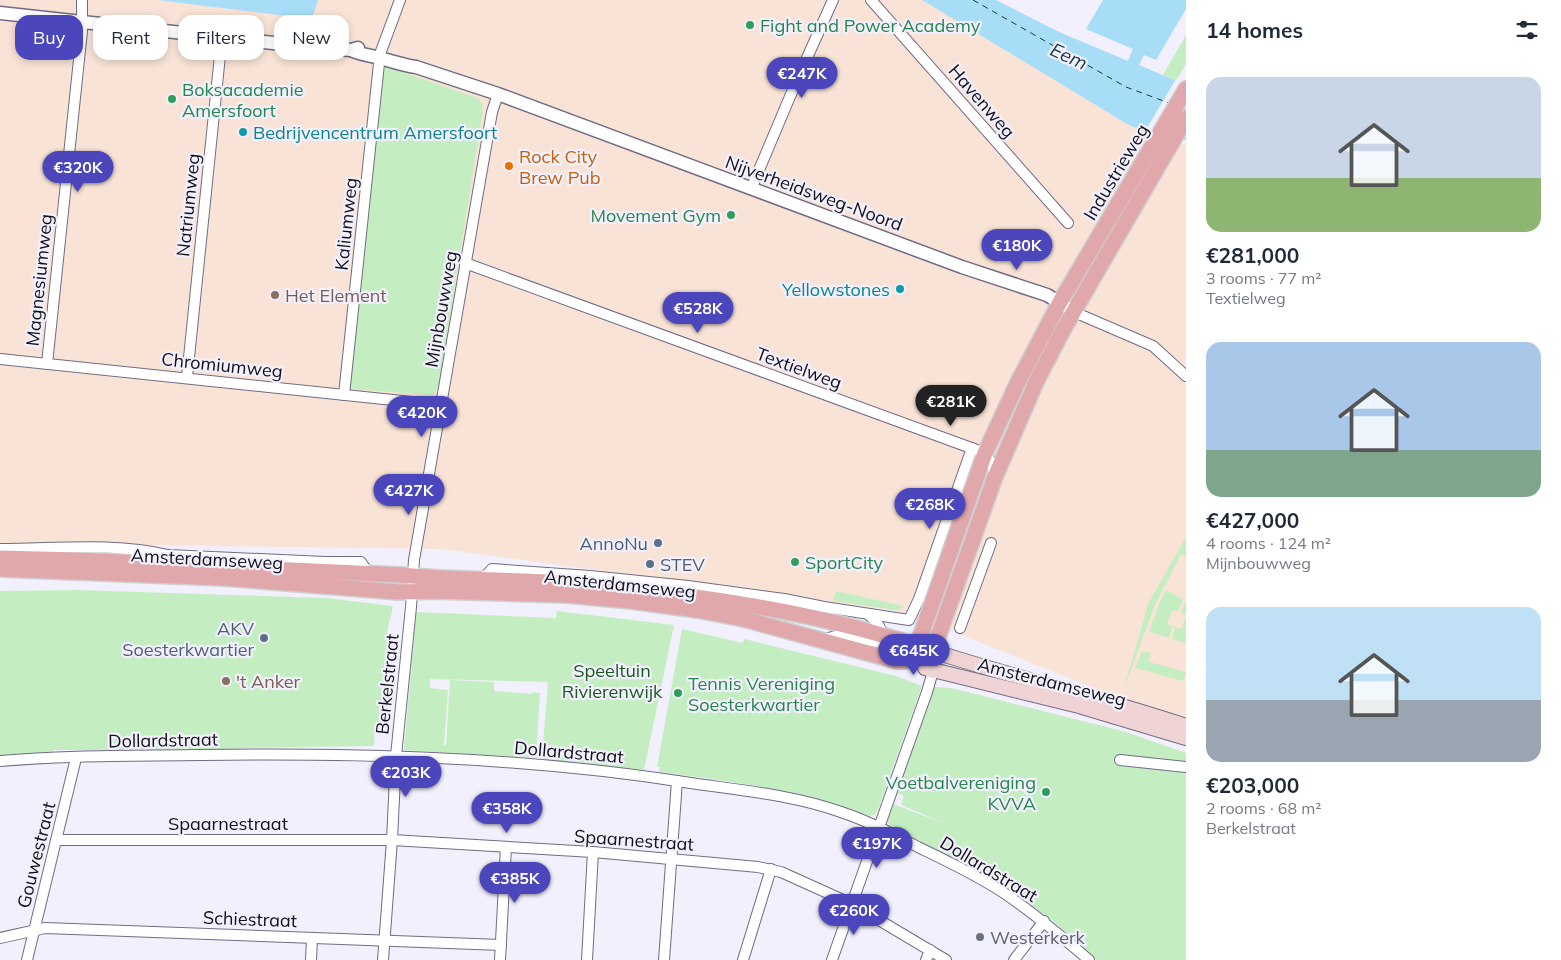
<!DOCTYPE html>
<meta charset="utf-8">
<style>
:root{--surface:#fff;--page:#f6f6f7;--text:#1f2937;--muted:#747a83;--accent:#4c46bd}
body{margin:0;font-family:Mulish,sans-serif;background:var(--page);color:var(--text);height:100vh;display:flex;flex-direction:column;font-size:19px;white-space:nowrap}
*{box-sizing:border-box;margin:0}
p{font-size:16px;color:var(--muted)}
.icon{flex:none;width:28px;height:28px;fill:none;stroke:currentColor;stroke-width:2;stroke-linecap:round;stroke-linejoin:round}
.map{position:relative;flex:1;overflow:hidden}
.sheet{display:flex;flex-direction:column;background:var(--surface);width:375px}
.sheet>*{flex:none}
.banner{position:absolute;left:15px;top:15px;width:475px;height:45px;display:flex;gap:10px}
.price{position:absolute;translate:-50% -42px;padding:0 11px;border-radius:18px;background:var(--accent);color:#fff;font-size:16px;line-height:32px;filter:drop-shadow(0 1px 2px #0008)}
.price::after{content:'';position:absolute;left:50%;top:30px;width:15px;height:11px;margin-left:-8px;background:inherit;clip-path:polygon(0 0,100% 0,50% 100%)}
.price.active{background:#222;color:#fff}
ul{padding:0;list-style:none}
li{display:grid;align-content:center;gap:10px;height:265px;padding:0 20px}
li span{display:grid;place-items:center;height:155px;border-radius:15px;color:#555}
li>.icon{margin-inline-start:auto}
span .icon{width:90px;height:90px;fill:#fffc;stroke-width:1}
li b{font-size:21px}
h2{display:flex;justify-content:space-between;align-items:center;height:60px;padding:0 20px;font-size:21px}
.pill{padding:0 18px;border-radius:15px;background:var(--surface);box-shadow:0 2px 8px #0003;font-size:18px;line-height:45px}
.pill.active{background:var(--accent);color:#fff}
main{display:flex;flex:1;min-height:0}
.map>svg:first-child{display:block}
.industrial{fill:#f9e3d6}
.green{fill:#c4eec2}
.water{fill:#a7ddf7}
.pier{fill:#f2f0fc}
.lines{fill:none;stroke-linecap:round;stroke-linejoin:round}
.ferry{stroke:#183846;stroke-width:1;stroke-dasharray:6 5;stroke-linecap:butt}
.minor-casing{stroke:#706c86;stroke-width:12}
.tertiary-casing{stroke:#706c86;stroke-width:15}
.secondary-casing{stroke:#706c86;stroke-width:16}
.primary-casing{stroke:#cfcfd1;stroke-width:18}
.minor{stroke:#fff;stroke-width:10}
.tertiary{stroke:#fff;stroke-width:12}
.secondary{stroke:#f0d4d5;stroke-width:14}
.primary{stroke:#e1a8ac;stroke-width:15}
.leisure-dot{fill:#2e9e5b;stroke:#f2f0fc;stroke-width:2}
.culture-dot{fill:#0f9aa8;stroke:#f2f0fc;stroke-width:2}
.food-dot{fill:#e8710a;stroke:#f2f0fc;stroke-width:2}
.education-dot{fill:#8d6e63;stroke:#f2f0fc;stroke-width:2}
.service-dot{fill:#5c6f8a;stroke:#f2f0fc;stroke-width:2}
.worship-dot{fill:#6b7280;stroke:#f2f0fc;stroke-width:2}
.labels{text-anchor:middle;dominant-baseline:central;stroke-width:4.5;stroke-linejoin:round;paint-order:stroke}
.leisure-label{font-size:18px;fill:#27864d;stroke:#f2f0fc;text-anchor:start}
.street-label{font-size:18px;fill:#110f19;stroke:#f2f0fc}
.culture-label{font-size:18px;fill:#0d838f;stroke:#f2f0fc;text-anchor:start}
.food-label{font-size:18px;fill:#c56008;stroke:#f2f0fc;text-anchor:start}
.education-label{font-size:18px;fill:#785e54;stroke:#f2f0fc;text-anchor:start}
.service-label{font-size:18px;fill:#4e5e75;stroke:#f2f0fc;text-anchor:end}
.park-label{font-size:18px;fill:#1a591c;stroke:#f2f0fc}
.worship-label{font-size:18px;fill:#5b616d;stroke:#f2f0fc;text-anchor:start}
.water-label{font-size:19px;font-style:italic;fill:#183846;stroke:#f2f0fc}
</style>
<main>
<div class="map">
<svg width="1186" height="960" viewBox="0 0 1186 960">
<rect width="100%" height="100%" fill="#f2f0fc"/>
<polygon class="industrial" points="0,0 157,0 312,19 318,0 922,0 1127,124 1186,145 1186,725 904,612 442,549 0,543"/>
<g class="green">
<polygon points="1186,35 1186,64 1176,81 1163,75"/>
<polygon points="385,68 390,68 478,98 482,103 483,110 439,384 436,391 432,395 353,389 349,385 381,72"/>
<polygon points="1186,537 1186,557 1181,554 1154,607 1123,692 1148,604"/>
<polygon points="78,590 327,598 392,606 393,607 388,627 378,731 375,731 374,746 239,748 239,750 53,750 53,753 0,757 0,591"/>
<polygon points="1166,590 1183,599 1178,612 1172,610 1167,624 1173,626 1169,638 1149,632 1159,604"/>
<polygon points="836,591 904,606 902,609 895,610 834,601 833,599"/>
<polygon points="1186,600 1186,643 1172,639 1175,627 1181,629 1186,615 1181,613"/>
<polygon points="557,611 674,625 644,770 542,759 548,682 430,679 430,688 448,690 444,745 446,745 450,680 494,682 494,691 532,694 532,692 540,693 536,758 404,750 416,612 556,618"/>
<path d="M682,629l61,14 1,-4 152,37 26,10 -45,126 -3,3c-14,4 -44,-12 -59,-16 -51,-14 -103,-20 -156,-27l1,-5h-3z"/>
<polygon points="1142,651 1151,653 1149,662 1186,672 1183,681 1135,668"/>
<polygon points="934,687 951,688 1126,732 1186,753 1186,960 1096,960 1053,921 1012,891 887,823 893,804 949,825 901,805 904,796 897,793"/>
</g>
<g class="water">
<polygon points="157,0 318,0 312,19"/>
<polygon points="922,0 996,0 1059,32 1128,61 1133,49 1086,29 1103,0 1186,0 1186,9 1156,60 1144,55 1139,65 1186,85 1186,140 1136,128 1127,124"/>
</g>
<polygon class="pier" points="1176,79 1186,83 1186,131 1180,141 1144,133"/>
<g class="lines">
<polyline class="ferry" points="973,0 1126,87 1169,103"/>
<defs>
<g id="minor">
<polyline points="871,0 1068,223"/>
<polyline points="751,189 797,80 833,0"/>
<polyline points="465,263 985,453 991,462 995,477"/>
<polyline points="1074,312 1153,346 1186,376"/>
<polyline points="0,359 441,405"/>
<polyline points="47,364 82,31 82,0"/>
<polyline points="187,377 222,36"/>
<polyline points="344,395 380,54 400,0"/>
<path d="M0,549c56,0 113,-7 168,6l157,7h36l8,12"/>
<polyline points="481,581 492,569 590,576 688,586 784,599 824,607 909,620 919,599 972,448"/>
<polyline points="960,628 991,543"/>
<path d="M822,640l17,-5 38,7c8,-15 1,-18 -9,-28"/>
<polyline points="1120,760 1186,767"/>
<path d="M0,761c66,-6 133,-5 200,-6 162,-2 323,2 484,27 52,8 106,12 157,30 27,9 52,22 77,35 29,14 59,28 86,46 30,20 57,43 85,67"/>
<polyline points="56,840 392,840 593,852 758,867 781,872 852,904 946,960"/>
<polyline points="0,938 45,928 501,945"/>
<polyline points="27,960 76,758"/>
<polyline points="311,960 312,938"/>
<polyline points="383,960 392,840 396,756 411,607 414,560 492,112 498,94"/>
<polyline points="500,960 506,847"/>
<polyline points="587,960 593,852"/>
<polyline points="664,960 677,781"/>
<polyline points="743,960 771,869"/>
<polyline points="832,960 927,692 933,671 933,651"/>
<polyline points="926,960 930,950"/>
<polyline points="1014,960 1044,921"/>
</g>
<g id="tertiary">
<polyline points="0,13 310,47 351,50 358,48"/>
<path d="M351,50c10,5 19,5 28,8 13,3 24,7 37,9l82,27 464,173 85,28 21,13"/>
</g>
<g id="secondary">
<polyline points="925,668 1079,706 1186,738"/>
<path d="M933,671c-11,-7 -15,-12 -16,-25 89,30 180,50 269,80"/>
</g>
<g id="primary">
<path d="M0,558l78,2 323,15c55,6 111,4 166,8 117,10 239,26 350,63l68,-193 33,-71 42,-80 126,-213"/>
<path d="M0,569l224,9 175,14 35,-1 132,4 65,6 66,9 47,9 153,42c14,0 25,-1 36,-10l62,-174 42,-97 26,-50 123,-212"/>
</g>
</defs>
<use href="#minor" class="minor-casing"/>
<use href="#tertiary" class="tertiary-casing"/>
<use href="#secondary" class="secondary-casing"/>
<use href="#primary" class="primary-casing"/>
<use href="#minor" class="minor"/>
<use href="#tertiary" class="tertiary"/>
<use href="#secondary" class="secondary"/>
<use href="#primary" class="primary"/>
</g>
<g class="leisure-dot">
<circle cx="750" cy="25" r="5"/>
<circle cx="172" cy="99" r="5"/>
<circle cx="731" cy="215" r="5"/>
<circle cx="795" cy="562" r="5"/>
<circle cx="678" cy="693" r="5"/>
<circle cx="1046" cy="792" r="5"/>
</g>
<g class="culture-dot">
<circle cx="243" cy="132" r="5"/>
<circle cx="900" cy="289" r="5"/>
</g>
<circle class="food-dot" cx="509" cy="166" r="5"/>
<g class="education-dot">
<circle cx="275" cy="295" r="5"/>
<circle cx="226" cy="681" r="5"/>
</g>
<g class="service-dot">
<circle cx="658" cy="543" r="5"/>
<circle cx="650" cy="564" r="5"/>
<circle cx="264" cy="638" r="5"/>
</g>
<circle class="worship-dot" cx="980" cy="937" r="5"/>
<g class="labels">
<g class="leisure-label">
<text x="760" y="25">Fight and Power Academy</text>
<text x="182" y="89">Boksacademie<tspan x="182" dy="21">Amersfoort</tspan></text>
<text x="721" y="215" text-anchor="end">Movement Gym</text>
<text x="805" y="562">SportCity</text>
<text x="688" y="683">Tennis Vereniging<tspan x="688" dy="21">Soesterkwartier</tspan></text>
<text x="1036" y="782" text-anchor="end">Voetbalvereniging<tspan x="1036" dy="21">KVVA</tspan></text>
</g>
<g class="street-label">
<text transform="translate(982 101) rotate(49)">Havenweg</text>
<text transform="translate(1116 172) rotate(-59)">Industrieweg</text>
<text transform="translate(814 193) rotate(20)">Nijverheidsweg-Noord</text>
<text transform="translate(188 205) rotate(-84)">Natriumweg</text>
<text transform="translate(346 224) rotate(-84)">Kaliumweg</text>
<text transform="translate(39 280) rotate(-84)">Magnesiumweg</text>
<text transform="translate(441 309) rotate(-80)">Mijnbouwweg</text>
<text transform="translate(222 365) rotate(6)">Chromiumweg</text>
<text transform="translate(799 368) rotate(20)">Textielweg</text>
<text transform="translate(207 559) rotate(3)">Amsterdamseweg</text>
<text transform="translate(620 584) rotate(6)">Amsterdamseweg</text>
<text transform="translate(1052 682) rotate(14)">Amsterdamseweg</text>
<text transform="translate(387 684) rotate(-84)">Berkelstraat</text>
<text transform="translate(163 740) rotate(-1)">Dollardstraat</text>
<text transform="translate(569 752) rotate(5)">Dollardstraat</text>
<text x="228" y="823">Spaarnestraat</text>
<text transform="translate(634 840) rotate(4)">Spaarnestraat</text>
<text transform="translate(36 855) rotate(-76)">Gouwestraat</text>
<text transform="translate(989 869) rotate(31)">Dollardstraat</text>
<text transform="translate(250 919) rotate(2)">Schiestraat</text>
</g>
<g class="culture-label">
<text x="253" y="132">Bedrijvencentrum Amersfoort</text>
<text x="890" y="289" text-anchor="end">Yellowstones</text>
</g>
<g class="food-label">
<text x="519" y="156">Rock City<tspan x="519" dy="21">Brew Pub</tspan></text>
</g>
<g class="education-label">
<text x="285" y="295">Het Element</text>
<text x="236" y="681">'t Anker</text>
</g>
<g class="service-label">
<text x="648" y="543">AnnoNu</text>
<text x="660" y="564" text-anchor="start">STEV</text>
<text x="254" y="628">AKV<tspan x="254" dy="21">Soesterkwartier</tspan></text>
</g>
<g class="park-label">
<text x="612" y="670">Speeltuin<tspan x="612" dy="21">Rivierenwijk</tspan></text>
</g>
<g class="worship-label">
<text x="990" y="937">Westerkerk</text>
</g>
<g class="water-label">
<text transform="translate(1069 56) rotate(25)">Eem</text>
</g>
</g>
</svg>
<b class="price" style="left:802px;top:99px">€247K</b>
<b class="price" style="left:78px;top:193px">€320K</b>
<b class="price" style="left:1017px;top:271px">€180K</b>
<b class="price" style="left:698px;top:334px">€528K</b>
<b class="price active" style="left:951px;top:427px">€281K</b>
<b class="price" style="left:422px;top:438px">€420K</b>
<b class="price" style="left:409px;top:516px">€427K</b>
<b class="price" style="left:930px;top:530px">€268K</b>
<b class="price" style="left:914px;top:676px">€645K</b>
<b class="price" style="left:406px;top:798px">€203K</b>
<b class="price" style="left:507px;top:834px">€358K</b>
<b class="price" style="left:877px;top:869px">€197K</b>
<b class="price" style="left:515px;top:904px">€385K</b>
<b class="price" style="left:854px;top:936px">€260K</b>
<div class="banner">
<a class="pill active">Buy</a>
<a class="pill">Rent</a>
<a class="pill">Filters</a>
<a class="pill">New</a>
</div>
</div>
<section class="sheet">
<h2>14 homes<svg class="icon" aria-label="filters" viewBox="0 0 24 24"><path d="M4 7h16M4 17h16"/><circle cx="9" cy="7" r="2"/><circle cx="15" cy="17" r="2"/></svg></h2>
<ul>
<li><span style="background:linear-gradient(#c9d6e8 65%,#8fb573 0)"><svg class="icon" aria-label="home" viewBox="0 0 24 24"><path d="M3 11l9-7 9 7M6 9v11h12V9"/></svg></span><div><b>€281,000</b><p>3 rooms · 77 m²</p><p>Textielweg</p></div></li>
<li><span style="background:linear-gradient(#a9c7e8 70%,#7fa58c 0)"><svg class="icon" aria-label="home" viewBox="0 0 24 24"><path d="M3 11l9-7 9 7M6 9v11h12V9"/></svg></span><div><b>€427,000</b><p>4 rooms · 124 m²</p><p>Mijnbouwweg</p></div></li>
<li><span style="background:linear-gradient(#bfe0f5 60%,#9aa5b1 0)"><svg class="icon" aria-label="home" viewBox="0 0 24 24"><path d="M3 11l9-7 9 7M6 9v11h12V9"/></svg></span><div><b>€203,000</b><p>2 rooms · 68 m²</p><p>Berkelstraat</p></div></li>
</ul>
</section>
</main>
